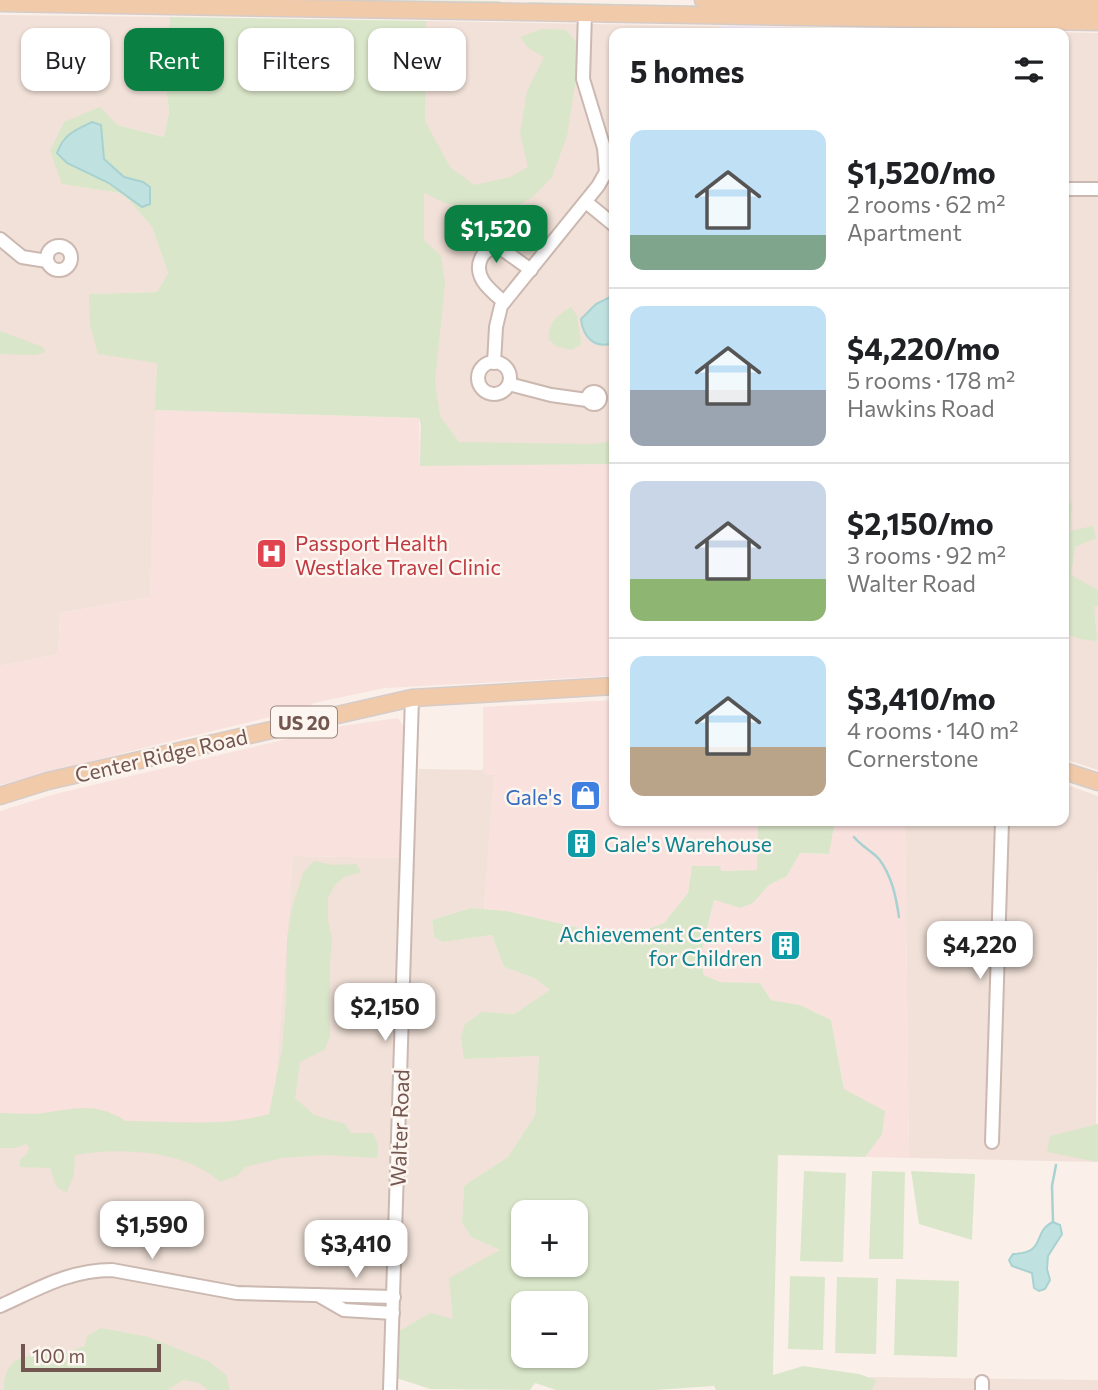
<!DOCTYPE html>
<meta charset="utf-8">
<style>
:root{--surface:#fff;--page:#f2f2f2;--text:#202124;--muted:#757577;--line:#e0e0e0;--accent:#0b8043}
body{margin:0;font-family:Commissioner,sans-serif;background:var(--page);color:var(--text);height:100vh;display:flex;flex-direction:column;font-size:26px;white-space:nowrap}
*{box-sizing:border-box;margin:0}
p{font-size:23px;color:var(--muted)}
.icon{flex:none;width:38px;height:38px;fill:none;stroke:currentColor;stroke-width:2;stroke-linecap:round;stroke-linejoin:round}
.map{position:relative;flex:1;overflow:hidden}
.side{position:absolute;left:609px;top:28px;width:460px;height:798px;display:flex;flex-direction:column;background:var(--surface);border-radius:14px;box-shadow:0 2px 5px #0004}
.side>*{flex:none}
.top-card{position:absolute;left:21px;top:28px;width:483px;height:63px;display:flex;gap:14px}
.buttons{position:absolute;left:511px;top:1200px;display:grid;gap:14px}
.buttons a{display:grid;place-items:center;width:77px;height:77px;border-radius:14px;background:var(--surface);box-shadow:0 2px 5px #0004;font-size:35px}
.scale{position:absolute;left:21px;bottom:18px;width:140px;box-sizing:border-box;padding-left:7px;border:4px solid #72564f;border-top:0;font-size:19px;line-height:24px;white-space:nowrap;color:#72564f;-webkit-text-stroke:5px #fdf5ef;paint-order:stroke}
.price{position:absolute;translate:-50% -60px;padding:0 16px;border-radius:14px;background:#fff;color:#222;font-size:23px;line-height:46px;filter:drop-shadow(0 2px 4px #0008)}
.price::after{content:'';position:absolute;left:50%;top:42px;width:21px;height:16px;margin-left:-10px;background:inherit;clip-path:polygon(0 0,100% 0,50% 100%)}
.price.on{background:var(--accent);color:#fff}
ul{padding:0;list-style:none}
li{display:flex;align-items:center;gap:21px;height:175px;padding:0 21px}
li+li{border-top:2px solid var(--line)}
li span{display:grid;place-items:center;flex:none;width:196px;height:140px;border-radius:14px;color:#555}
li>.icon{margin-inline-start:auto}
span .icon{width:84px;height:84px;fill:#fffc;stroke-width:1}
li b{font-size:30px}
h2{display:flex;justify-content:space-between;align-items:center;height:84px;padding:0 21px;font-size:30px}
.pill{padding:0 24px;border-radius:14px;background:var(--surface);box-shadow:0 2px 5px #0004;font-size:24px;line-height:63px}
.pill.on{background:var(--accent);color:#fff}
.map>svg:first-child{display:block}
.residential{fill:#f1e1d8}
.commercial{fill:#f9e1de}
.education{fill:#ede6f7}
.green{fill:#dae6c9;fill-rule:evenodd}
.water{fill:#bfe2e1;stroke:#a7d2d1;stroke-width:2}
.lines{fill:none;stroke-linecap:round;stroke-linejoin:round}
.stream{stroke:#a7d2d1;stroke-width:2.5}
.minor-casing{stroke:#cbb8b0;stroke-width:16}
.major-casing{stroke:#d5ccca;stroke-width:19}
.minor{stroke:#fff;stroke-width:12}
.major{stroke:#f1caa9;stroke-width:16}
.labels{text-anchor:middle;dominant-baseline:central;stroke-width:5;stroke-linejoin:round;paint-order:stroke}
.shield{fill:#fdf5ef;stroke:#9c867f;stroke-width:2}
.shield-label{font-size:19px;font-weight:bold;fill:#72564f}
.health-label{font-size:21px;fill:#be3a42;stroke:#fdf5ef;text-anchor:start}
.street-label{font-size:21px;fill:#72564f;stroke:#fdf5ef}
.shop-label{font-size:21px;fill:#366cbe;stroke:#fdf5ef;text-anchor:end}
.culture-label{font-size:21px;fill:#0d838f;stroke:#fdf5ef;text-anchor:start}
</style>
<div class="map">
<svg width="1098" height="1390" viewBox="0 0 1098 1390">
<rect width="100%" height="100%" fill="#faf0e9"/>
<g class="residential">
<polygon points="0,15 170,17 164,71 169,112 164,137 117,125 62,184 120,193 129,200 152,227 168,273 157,292 90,294 157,363 150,597 60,613 58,654 0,666"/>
<polygon points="426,21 1098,33 1098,770 1064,759 1064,33 614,33 614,464 420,466"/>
<polygon points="419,769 483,770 484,774 494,775 484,909 471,908 432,920 434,937 443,942 492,935 504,967 536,979 551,990 514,1014 482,1013 465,1059 539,1056 535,1115 508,1157 464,1187 462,1223 471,1237 500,1250 477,1265 453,1319 396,1333 414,833"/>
<polygon points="1064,784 1098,796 1096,1162 909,1158 905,823 849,821 1064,821"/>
<polygon points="293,856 401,858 385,1390 0,1390 0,1127 272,1126"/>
<polygon points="869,1377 1098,1380 1098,1390 872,1390 877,1380"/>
</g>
<g class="commercial">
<polygon points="155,410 419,418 420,466 614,464 614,676 385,688 314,703 307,708 147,747 0,785 0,666 58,654 60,613 150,597"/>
<polygon points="614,700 614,821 758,821 757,870 720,871 692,867 688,893 664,923 638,933 584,929 507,911 484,909 494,775 483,774 483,707"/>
<polygon points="398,718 406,730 401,858 293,856 272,1126 0,1127 0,811 55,794 236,751 341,726"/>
<polygon points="835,821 905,823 909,1158 865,1157 882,1135 844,1089 831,1020 800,1005 771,1000 760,983 720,982 704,975 700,959 714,900 740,908 753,903 769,885 787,876 800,853 823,854 832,837"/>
</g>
<polygon class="education" points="722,26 885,30 884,33 722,33"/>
<g class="green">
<polygon points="366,0 500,1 502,5 366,2"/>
<polygon points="529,2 728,6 730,8 528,6"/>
<polygon points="170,17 426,21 425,121 450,167 474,185 510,177 528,167 520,134 527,91 544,57 528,48 520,37 542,29 566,30 578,44 578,66 567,136 552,177 534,196 512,210 465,207 445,203 424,193 424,240 441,256 445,284 435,381 440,416 459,442 594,444 614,441 614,464 420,466 421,425 419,418 155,410 157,363 98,354 90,325 89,294 157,292 168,273 152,227 129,200 120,193 62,184 50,151 64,122 100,107 117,125 164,137 169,112 164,71"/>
<path d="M571,307l6,9 4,28 -9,6 -14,-3 -9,-7c-1,-18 8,-24 22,-33z"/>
<polygon points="0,331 43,347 45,352 36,355 0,354"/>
<polygon points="1064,497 1072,504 1070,531 1093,526 1096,538 1075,547 1071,575 1098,590 1098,606 1094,607 1097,641 1080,639 1064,633"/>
<path d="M758,821h77l-6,33 -29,-1 -13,23 -18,9 -16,18 -13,5 -26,-8 -14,59 4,16 16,7 40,1 11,17 29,5 31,15 13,69 41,22 -3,24 -17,22 -87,-2 -5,220 30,-9 56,8 18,6 -5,10h-156l-2,-4 -60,4h-98l-21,-7 -5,7 -100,-1 -37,-12 3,-44 34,-20 23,6 -4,-41 51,-28 -29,-13 -9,-14 2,-37 44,-29 27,-42 4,-59 -75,3 -3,-21 4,-14 17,-12 32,2 36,-24 -14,-11 -32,-12 -12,-32 -49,7 -9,-5 -2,-17 39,-12 36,3 77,18 54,4 26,-10 24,-30 4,-27h28l1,5 36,-1zM523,1213h53v52h-53zM523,1304h53v52h-53z"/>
<path d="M314,861l19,4 23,-1 5,8 -17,5 -9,8 -7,13v22l4,20 -2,21v76l-6,13 -24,12 -5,36 19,17 31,9 6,9h22l5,11 -1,14 -53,-3 -42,3 -37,9 -7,8 -18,7c-34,-32 -101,-35 -145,-27l-1,19 -7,18c-14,-3 -12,-13 -17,-24l-30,-1v-7l8,-7 1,-6 -3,-3 -11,4h-15v-35c11,0 23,1 34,1 36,-3 57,-15 92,7 48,0 97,6 143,-7l13,-65 4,-47 1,-62 5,-32 11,-35z"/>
<polygon points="1098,1124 1098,1162 1047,1152 1050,1136"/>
<polygon points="804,1171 846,1173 843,1262 800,1261"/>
<polygon points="872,1171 905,1172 903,1259 869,1259"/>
<polygon points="911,1171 975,1174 972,1240 919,1224"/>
<polygon points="790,1276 825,1277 823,1350 788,1349"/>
<polygon points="837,1277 878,1278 876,1354 835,1353"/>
<polygon points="896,1279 959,1281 957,1357 894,1355"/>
<path d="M101,1328l47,9 62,25 16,13 4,15h-22l-9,-7 -16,-3 -15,10h-164c0,-41 31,-33 59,-37 7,-1 15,-5 22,-7l2,-10z"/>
</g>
<g class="water">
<path d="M92,122l9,3 3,34 20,18 19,5 7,5v17l-8,3 -33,-24 -42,-20 -10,-10c7,-19 18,-23 35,-31z"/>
<path d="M614,295v48c-19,6 -31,-5 -33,-24l15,-15z"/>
<path d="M1053,1222l7,3 2,9 -14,22 -1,13 3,11 -5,9 -6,2 -5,-3 -2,-15 -20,-7 -3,-6 4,-6c35,-1 18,-22 40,-32z"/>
</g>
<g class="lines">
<g class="stream">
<path d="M854,837c7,9 18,14 25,22 13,17 17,38 20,58"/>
<polyline points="1053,1222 1052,1186 1056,1165"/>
</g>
<defs>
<g id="minor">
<polyline points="1064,189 1098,189"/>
<polyline points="586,202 614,225"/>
<polyline points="0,239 22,257 47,261"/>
<circle cx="59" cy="258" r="12"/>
<path d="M504,302c-7,-6 -16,-13 -21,-21 -9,-15 -2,-33 16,-34l32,23"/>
<circle cx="494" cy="378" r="16"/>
<polyline points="494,363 496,327 501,306 598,186 606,172 604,148 583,79 585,13"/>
<polyline points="509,384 551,395 587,400"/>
<circle cx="594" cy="398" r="6"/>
<polyline points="992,1142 1002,821"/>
<polyline points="318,1295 344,1310 393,1313"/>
<path d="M0,1306c38,-17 69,-36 112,-36l125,23 157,4"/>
<polyline points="390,1390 412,698"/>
<polyline points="982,1390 982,1382"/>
</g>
<g id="major">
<polyline points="703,0 1098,7"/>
<polyline points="0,3 1098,22"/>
<polyline points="1064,771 1098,782"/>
<polyline points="0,796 48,781 412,698 614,686"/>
</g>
</defs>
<use href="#minor" class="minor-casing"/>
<use href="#major" class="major-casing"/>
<use href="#minor" class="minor"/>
<use href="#major" class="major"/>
</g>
<defs>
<symbol id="hospital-square" viewBox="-11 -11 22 22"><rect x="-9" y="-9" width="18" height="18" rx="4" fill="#e0444e" stroke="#fdf5ef"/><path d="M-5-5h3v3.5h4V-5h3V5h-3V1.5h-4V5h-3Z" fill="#fff"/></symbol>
<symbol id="shop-square" viewBox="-11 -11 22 22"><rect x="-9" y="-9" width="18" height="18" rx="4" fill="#3f7fe0" stroke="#fdf5ef"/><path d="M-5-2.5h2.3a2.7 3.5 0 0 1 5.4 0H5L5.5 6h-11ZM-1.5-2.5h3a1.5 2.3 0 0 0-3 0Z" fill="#fff"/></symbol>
<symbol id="building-square" viewBox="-11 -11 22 22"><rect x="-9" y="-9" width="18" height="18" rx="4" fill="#0f9aa8" stroke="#fdf5ef"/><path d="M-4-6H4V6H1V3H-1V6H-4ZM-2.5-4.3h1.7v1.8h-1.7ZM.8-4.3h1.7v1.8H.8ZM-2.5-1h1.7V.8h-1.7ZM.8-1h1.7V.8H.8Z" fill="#fff"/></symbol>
</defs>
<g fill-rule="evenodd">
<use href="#hospital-square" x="254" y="536" width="35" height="35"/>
<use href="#shop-square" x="568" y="778" width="35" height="35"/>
<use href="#building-square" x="564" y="826" width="35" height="35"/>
<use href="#building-square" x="768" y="928" width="35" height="35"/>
</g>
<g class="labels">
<rect class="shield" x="271" y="706.5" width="66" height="31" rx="5"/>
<g class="shield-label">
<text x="304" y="722">US 20</text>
</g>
<g class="health-label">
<text x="295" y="542">Passport Health<tspan x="295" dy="24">Westlake Travel Clinic</tspan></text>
</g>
<g class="street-label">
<text transform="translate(161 755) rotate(-13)">Center Ridge Road</text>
<text transform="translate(399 1128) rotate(-88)">Walter Road</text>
</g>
<g class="shop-label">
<text x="562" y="796">Gale's</text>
</g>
<g class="culture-label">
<text x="604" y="843">Gale's Warehouse</text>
<text x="762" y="933" text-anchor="end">Achievement Centers<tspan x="762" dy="24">for Children</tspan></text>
</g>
</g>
</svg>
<div class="buttons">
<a>+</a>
<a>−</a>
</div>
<div class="scale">100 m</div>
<b class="price on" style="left:496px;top:265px">$1,520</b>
<b class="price" style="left:980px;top:981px">$4,220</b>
<b class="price" style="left:385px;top:1043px">$2,150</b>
<b class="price" style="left:152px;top:1261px">$1,590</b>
<b class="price" style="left:356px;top:1280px">$3,410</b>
<div class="top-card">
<a class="pill">Buy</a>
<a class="pill on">Rent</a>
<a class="pill">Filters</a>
<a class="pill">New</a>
</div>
<section class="side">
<h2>5 homes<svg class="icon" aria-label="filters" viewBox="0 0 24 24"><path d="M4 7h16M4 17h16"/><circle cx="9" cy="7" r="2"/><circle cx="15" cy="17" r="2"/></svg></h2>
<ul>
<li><span style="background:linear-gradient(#bfe0f5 75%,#7fa58c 0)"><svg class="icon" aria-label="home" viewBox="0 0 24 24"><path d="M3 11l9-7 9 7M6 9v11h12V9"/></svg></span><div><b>$1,520/mo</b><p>2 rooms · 62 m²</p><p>Apartment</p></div></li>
<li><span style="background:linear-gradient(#bfe0f5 60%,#9aa5b1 0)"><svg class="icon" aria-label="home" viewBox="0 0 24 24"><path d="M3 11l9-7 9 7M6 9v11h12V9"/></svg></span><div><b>$4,220/mo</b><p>5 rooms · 178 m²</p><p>Hawkins Road</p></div></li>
<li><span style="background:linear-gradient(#c9d6e8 70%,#8fb573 0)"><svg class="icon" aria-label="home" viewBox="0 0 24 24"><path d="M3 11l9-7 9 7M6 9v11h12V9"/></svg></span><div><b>$2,150/mo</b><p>3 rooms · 92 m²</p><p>Walter Road</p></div></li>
<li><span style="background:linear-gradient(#bfe0f5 65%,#b9a48a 0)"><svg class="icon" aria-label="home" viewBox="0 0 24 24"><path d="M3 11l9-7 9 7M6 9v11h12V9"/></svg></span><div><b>$3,410/mo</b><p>4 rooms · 140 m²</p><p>Cornerstone</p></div></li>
</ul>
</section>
</div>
